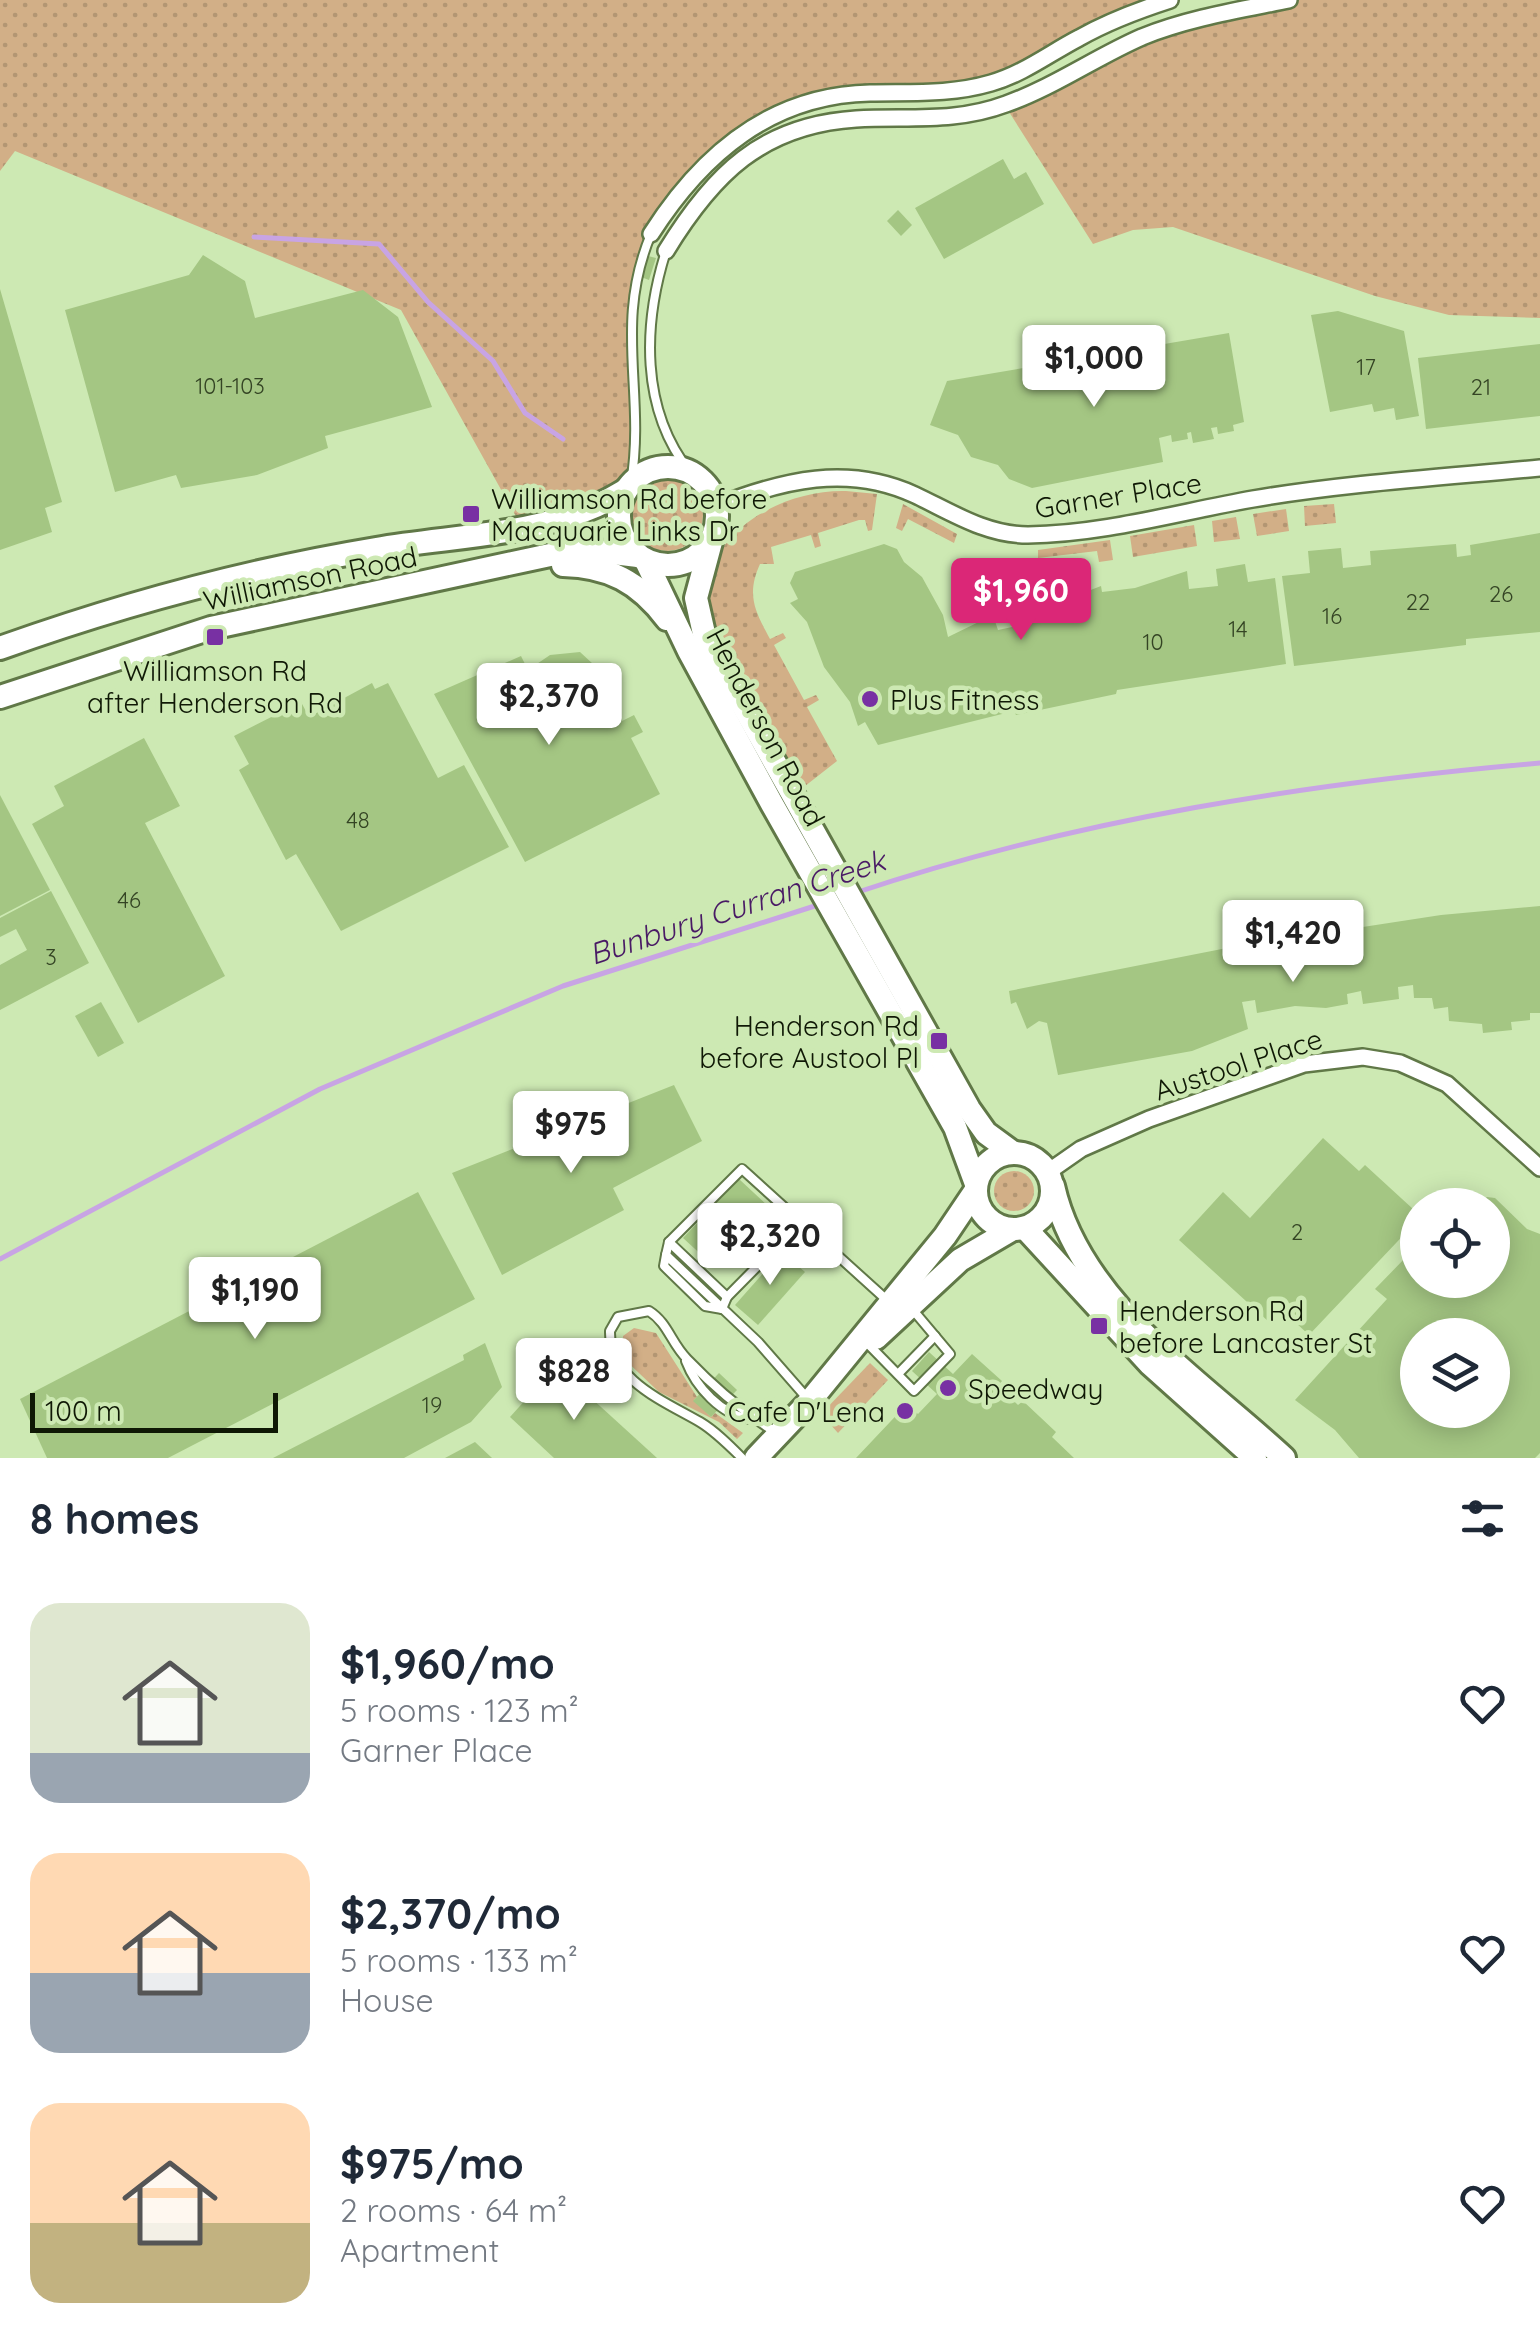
<!DOCTYPE html>
<meta charset="utf-8">
<style>
:root{--surface:#fff;--page:#f6f6f7;--text:#1f2937;--muted:#747a83;--accent:#db2777}
body{margin:0;font-family:Quicksand,sans-serif;background:var(--page);color:var(--text);height:100vh;display:flex;flex-direction:column;font-size:38px;white-space:nowrap}
*{box-sizing:border-box;margin:0}
p{font-size:32px;color:var(--muted)}
.icon{flex:none;width:55px;height:55px;fill:none;stroke:currentColor;stroke-width:2;stroke-linecap:round;stroke-linejoin:round}
.map{position:relative;height:1458px;overflow:hidden}
.drawer{display:flex;flex-direction:column;background:var(--surface);flex:1}
.drawer>*{flex:none}
.controls{position:absolute;left:1400px;top:1188px;display:grid;gap:20px}
.controls a{display:grid;place-items:center;width:110px;height:110px;border-radius:50%;background:var(--surface);box-shadow:0 5px 25px #0003;font-size:50px}
.scale{position:absolute;left:30px;bottom:25px;width:248px;box-sizing:border-box;padding-left:10px;border:5px solid #0f1805;border-top:0;font-size:28px;line-height:35px;white-space:nowrap;color:#0f1805;-webkit-text-stroke:8px #cde9b3;paint-order:stroke}
.price{position:absolute;translate:-50% -85px;padding:0 22px;border-radius:10px;background:#fff;color:#222;font-size:32px;line-height:65px;filter:drop-shadow(0 2px 5px #0008)}
.price::after{content:'';position:absolute;left:50%;top:60px;width:30px;height:22px;margin-left:-15px;background:inherit;clip-path:polygon(0 0,100% 0,50% 100%)}
.price.selected{background:var(--accent);color:#fff}
ul{padding:0;list-style:none}
li{display:flex;align-items:center;gap:30px;height:250px;padding:0 30px}
li span{display:grid;place-items:center;flex:none;width:280px;height:200px;border-radius:30px;color:#555}
li>.icon{margin-inline-start:auto}
span .icon{width:120px;height:120px;fill:#fffc;stroke-width:1}
li b{font-size:42px}
h2{display:flex;justify-content:space-between;align-items:center;height:120px;padding:0 30px;font-size:42px}
.map>svg:first-child{display:block}
.grass{fill:url(#grass-dots)}
.lines{fill:none;stroke-linecap:round;stroke-linejoin:round}
.stream{stroke:#c8a4e4;stroke-width:5}
.building{fill:#a4c683;fill-rule:evenodd}
.lane-casing{stroke:#607847;stroke-width:12}
.street-casing{stroke:#607847;stroke-width:20}
.secondary-casing{stroke:#607847;stroke-width:28}
.lane{stroke:#fff;stroke-width:8}
.street{stroke:#fff;stroke-width:15}
.secondary{stroke:#fff;stroke-width:22}
.poi-dot{fill:#7830a3;stroke:#cde9b3;stroke-width:4}
.labels{text-anchor:middle;dominant-baseline:central;stroke-width:9;stroke-linejoin:round;paint-order:stroke}
.number-label{font-size:22px;fill:#344424}
.street-label{font-size:28px;fill:#0f1805;stroke:#cde9b3}
.poi-label{font-size:28px;fill:#0f1805;stroke:#cde9b3;text-anchor:start}
.water-label{font-size:30px;font-style:italic;fill:#491a65;stroke:#cde9b3}
</style>
<div class="map">
<svg width="1540" height="1458" viewBox="0 0 1540 1458">
<defs>
<pattern id="grass-dots" width="8" height="8" patternUnits="userSpaceOnUse" patternTransform="scale(2.5)"><rect width="8" height="8" fill="#d2af87"/><path d="M2 2h.1M6 6h.1" fill="none" stroke="#b39673" stroke-width="1.8" stroke-linecap="round"/></pattern>
</defs>
<rect width="100%" height="100%" fill="#cde9b3"/>
<g class="grass">
<polygon points="0,0 1172,0 1004,78 826,96 737,135 651,234 631,298 628,340 636,403 631,483 523,529 401,310 15,151 0,171"/>
<polygon points="1288,0 1540,0 1540,318 1449,315 1375,296 1173,227 1133,230 1093,244 1004,104 1124,47"/>
<circle cx="667" cy="515" r="36"/>
<path d="M846,491l31,3 -5,36 -4,1 -3,-11h-6l-41,13 3,13 -6,2 -4,-13 -40,12 3,17h-14c-14,31 -5,47 10,75l13,-6 3,5 -12,7 30,55 12,-5 3,5 -12,7 30,54 -37,29c-21,-38 -43,-77 -64,-115 -8,-15 -20,-32 -25,-48 -26,-84 64,-138 135,-136z"/>
<polygon points="903,504 957,534 954,543 908,519 902,531 896,528"/>
<polygon points="1334,504 1336,523 1305,526 1304,506"/>
<polygon points="1286,509 1289,531 1257,536 1253,514"/>
<polygon points="1236,517 1240,539 1214,542 1212,521"/>
<polygon points="1194,525 1197,546 1133,557 1130,536"/>
<polygon points="1110,540 1113,560 1099,562 1097,551 1038,558 1038,550"/>
<circle cx="1014" cy="1191" r="20"/>
<polygon points="634,1328 656,1333 697,1397 694,1400 711,1417 715,1413 743,1433 737,1439 719,1422 659,1392 622,1357 623,1336"/>
<polygon points="870,1363 888,1380 838,1433 821,1414"/>
</g>
<g class="lines">
<g class="stream">
<polyline points="254,237 379,244 428,302 493,361 525,413 563,439"/>
<path d="M855,893c221,-74 454,-110 685,-130"/>
<polyline points="0,1259 320,1089 563,986 821,904"/>
</g>
</g>
<g class="building">
<polygon points="1003,159 1014,179 1026,172 1044,204 944,259 915,208"/>
<polygon points="898,210 912,225 901,236 887,221"/>
<polygon points="203,255 245,281 255,318 363,290 398,317 432,407 325,436 328,448 257,475 181,488 176,475 115,492 65,310 189,275"/>
<polygon points="648,256 656,258 649,280 641,277"/>
<polygon points="0,289 62,502 45,508 52,532 0,550"/>
<polygon points="1338,311 1404,331 1419,416 1396,420 1394,408 1374,412 1372,404 1330,412 1311,315"/>
<polygon points="1229,333 1244,422 1233,425 1234,431 1218,434 1217,427 1211,428 1214,439 1193,443 1191,432 1187,433 1188,439 1172,442 1171,435 1159,438 1163,462 1032,488 1009,479 998,465 971,457 958,435 930,425 947,381"/>
<polygon points="1540,344 1540,416 1426,429 1418,358"/>
<polygon points="1540,533 1540,632 1466,639 1466,645 1294,666 1282,576 1310,573 1308,551 1341,548 1343,568 1371,565 1370,551 1456,544 1457,557 1471,555 1470,545"/>
<polygon points="884,544 897,549 904,562 922,577 943,615 948,637 993,615 998,630 1021,625 1020,620 1039,610 1101,586 1102,592 1135,588 1187,571 1189,589 1218,586 1216,569 1245,564 1248,582 1275,578 1286,664 1117,690 1116,694 1016,715 1014,711 878,745 865,722 858,726 850,702 824,667 807,622 790,603 798,599 790,583 795,572"/>
<polygon points="580,652 593,664 622,721 634,715 643,732 631,738 660,794 525,862 434,694 521,656 528,670 550,655"/>
<polygon points="372,683 375,689 388,683 438,778 464,765 509,847 341,931 296,854 286,860 239,770 249,764 234,736 301,702 309,717"/>
<polygon points="144,738 180,806 145,823 225,976 138,1023 32,824 64,806 54,786"/>
<polygon points="0,795 50,890 0,916"/>
<polygon points="51,891 89,963 0,1010 0,965 27,950 16,929 0,937 0,918"/>
<polygon points="1540,906 1540,1013 1530,1013 1530,1020 1511,1022 1512,1030 1483,1033 1482,1024 1449,1021 1448,1007 1434,1009 1432,998 1414,998 1413,985 1398,987 1399,999 1363,1004 1361,991 1347,994 1348,1004 1326,1008 1295,1006 1257,1013 1255,1000 1242,1002 1248,1029 1192,1051 1058,1075 1047,1023 1039,1021 1027,1029 1016,1002 1011,1004 1009,991 1232,947 1441,915"/>
<polygon points="101,1002 124,1043 98,1057 75,1016"/>
<polygon points="674,1085 702,1141 613,1188 624,1210 502,1275 452,1173"/>
<polygon points="1323,1138 1359,1171 1365,1165 1413,1209 1407,1216 1414,1224 1309,1335 1281,1309 1269,1322 1179,1240 1223,1192 1250,1218"/>
<polygon points="739,1179 769,1207 719,1261 711,1254 706,1259 683,1238"/>
<polygon points="418,1192 475,1299 168,1458 47,1458 20,1399"/>
<path d="M1487,1197l8,1 32,31 13,5v219l-5,5h-176l-24,-28 -40,-30 92,-101 -12,-10 34,-35 9,7v19h74v-75h-14zM1418,1335h74v75h-74z"/>
<polygon points="782,1252 805,1272 758,1325 735,1305"/>
<polygon points="485,1343 502,1387 471,1422 404,1458 273,1458 464,1360 463,1355"/>
<polygon points="929,1352 953,1374 972,1354 1002,1381 998,1386 1018,1405 1023,1401 1056,1432 1052,1437 1074,1458 856,1458 907,1404 918,1414 937,1394 912,1371"/>
<polygon points="556,1366 657,1458 554,1458 510,1417"/>
<polygon points="719,1373 737,1390 711,1417 693,1401"/>
<polygon points="475,1442 492,1458 445,1458"/>
</g>
<g class="lines">
<defs>
<g id="lane">
<path d="M666,251c-23,73 -26,158 24,221"/>
<path d="M631,483c15,-91 -18,-158 20,-249"/>
<polyline points="669,1242 727,1297"/>
<polyline points="666,1255 664,1266 705,1306 722,1309"/>
<polyline points="722,1309 727,1297 801,1222"/>
<polyline points="869,1345 914,1391 950,1354 913,1310"/>
<path d="M686,1361c10,26 35,54 64,58"/>
<polyline points="898,1374 935,1336"/>
<polyline points="807,1398 758,1342 666,1255 669,1242 742,1169 889,1302"/>
<path d="M742,1458c-13,-13 -27,-27 -42,-36 -36,-21 -91,-42 -90,-91l8,-14 31,-6c19,12 22,32 38,48 27,28 57,54 90,74"/>
</g>
<g id="street">
<path d="M651,234c51,-80 120,-139 219,-141 41,-1 80,2 121,-10 32,-9 59,-30 88,-45 28,-16 60,-28 91,-38"/>
<path d="M666,251c47,-77 96,-126 190,-132 53,-3 99,4 150,-15 48,-17 90,-47 136,-67 47,-19 98,-27 147,-37"/>
<path d="M717,506c66,-26 131,-42 198,-11 36,17 71,40 113,40 76,-1 151,-23 225,-36 94,-16 192,-22 287,-31"/>
<polyline points="1048,1172 1081,1149 1149,1119 1304,1064 1363,1057 1400,1063 1447,1084 1540,1168"/>
</g>
<g id="secondary">
<circle cx="668" cy="516" r="49"/>
<polyline points="711,542 696,598 705,638 969,1109 986,1133 1012,1152"/>
<polyline points="646,561 689,651 772,804 955,1127 976,1184"/>
<path d="M563,565c46,1 76,17 104,54"/>
<path d="M0,648c120,-43 250,-78 376,-99 85,-15 175,-12 250,-59"/>
<polyline points="0,697 211,628 550,555 597,551 638,556"/>
<circle cx="1014" cy="1191" r="38"/>
<path d="M1053,1186c26,117 148,195 231,272"/>
<polyline points="1025,1228 1150,1364 1255,1458"/>
<polyline points="876,1338 960,1260 1013,1229"/>
<polyline points="756,1458 810,1401 945,1236 976,1190"/>
</g>
</defs>
<use href="#lane" class="lane-casing"/>
<use href="#street" class="street-casing"/>
<use href="#secondary" class="secondary-casing"/>
<use href="#lane" class="lane"/>
<use href="#street" class="street"/>
<use href="#secondary" class="secondary"/>
</g>
<g class="poi-dot">
<rect x="461" y="504" width="20" height="20" rx="5"/>
<rect x="205" y="627" width="20" height="20" rx="5"/>
<circle cx="870" cy="699" r="10"/>
<rect x="929" y="1031" width="20" height="20" rx="5"/>
<rect x="1089" y="1316" width="20" height="20" rx="5"/>
<circle cx="948" cy="1388" r="10"/>
<circle cx="905" cy="1411" r="10"/>
</g>
<g class="labels">
<g class="number-label">
<text x="1366" y="367">17</text>
<text x="230" y="386">101-103</text>
<text x="1481" y="387">21</text>
<text x="1501" y="594">26</text>
<text x="1418" y="602">22</text>
<text x="1332" y="616">16</text>
<text x="1238" y="629">14</text>
<text x="1153" y="642">10</text>
<text x="358" y="820">48</text>
<text x="129" y="900">46</text>
<text x="51" y="957">3</text>
<text x="1297" y="1232">2</text>
<text x="432" y="1405">19</text>
</g>
<g class="street-label">
<text transform="translate(1118 495) rotate(-9)">Garner Place</text>
<text transform="translate(310 578) rotate(-12)">Williamson Road</text>
<text transform="translate(766 727) rotate(62)">Henderson Road</text>
<text transform="translate(1238 1064) rotate(-18)">Austool Place</text>
</g>
<g class="poi-label">
<text x="491" y="498">Williamson Rd before<tspan x="491" dy="32">Macquarie Links Dr</tspan></text>
<text x="215" y="670" text-anchor="middle">Williamson Rd<tspan x="215" dy="32">after Henderson Rd</tspan></text>
<text x="890" y="699">Plus Fitness</text>
<text x="919" y="1025" text-anchor="end">Henderson Rd<tspan x="919" dy="32">before Austool Pl</tspan></text>
<text x="1119" y="1310">Henderson Rd<tspan x="1119" dy="32">before Lancaster St</tspan></text>
<text x="968" y="1388">Speedway</text>
<text x="885" y="1411" text-anchor="end">Cafe D'Lena</text>
</g>
<g class="water-label">
<text transform="translate(737 907) rotate(-18)">Bunbury Curran Creek</text>
</g>
</g>
</svg>
<div class="controls">
<a><svg class="icon" aria-label="locate" viewBox="0 0 24 24"><circle cx="12" cy="12" r="6"/><path d="M12 2v4M12 18v4M2 12h4M18 12h4"/></svg></a>
<a><svg class="icon" aria-label="layers" viewBox="0 0 24 24"><path d="M12 4l9 5-9 5-9-5zM3 14l9 5 9-5"/></svg></a>
</div>
<div class="scale">100 m</div>
<b class="price" style="left:1094px;top:410px">$1,000</b>
<b class="price selected" style="left:1021px;top:643px">$1,960</b>
<b class="price" style="left:549px;top:748px">$2,370</b>
<b class="price" style="left:1293px;top:985px">$1,420</b>
<b class="price" style="left:571px;top:1176px">$975</b>
<b class="price" style="left:770px;top:1288px">$2,320</b>
<b class="price" style="left:255px;top:1342px">$1,190</b>
<b class="price" style="left:574px;top:1423px">$828</b>
</div>
<section class="drawer">
<h2>8 homes<svg class="icon" aria-label="filters" viewBox="0 0 24 24"><path d="M4 7h16M4 17h16"/><circle cx="9" cy="7" r="2"/><circle cx="15" cy="17" r="2"/></svg></h2>
<ul>
<li><span style="background:linear-gradient(#dfe7d0 75%,#9aa5b1 0)"><svg class="icon" aria-label="home" viewBox="0 0 24 24"><path d="M3 11l9-7 9 7M6 9v11h12V9"/></svg></span><div><b>$1,960/mo</b><p>5 rooms · 123 m²</p><p>Garner Place</p></div><svg class="icon" aria-label="heart" viewBox="0 0 24 24"><path d="M12 20l-8-8c-3-5 5-10 8-4 3-6 11-1 8 4z"/></svg></li>
<li><span style="background:linear-gradient(#ffd9b3 60%,#9aa5b1 0)"><svg class="icon" aria-label="home" viewBox="0 0 24 24"><path d="M3 11l9-7 9 7M6 9v11h12V9"/></svg></span><div><b>$2,370/mo</b><p>5 rooms · 133 m²</p><p>House</p></div><svg class="icon" aria-label="heart" viewBox="0 0 24 24"><path d="M12 20l-8-8c-3-5 5-10 8-4 3-6 11-1 8 4z"/></svg></li>
<li><span style="background:linear-gradient(#ffd9b3 60%,#c2b280 0)"><svg class="icon" aria-label="home" viewBox="0 0 24 24"><path d="M3 11l9-7 9 7M6 9v11h12V9"/></svg></span><div><b>$975/mo</b><p>2 rooms · 64 m²</p><p>Apartment</p></div><svg class="icon" aria-label="heart" viewBox="0 0 24 24"><path d="M12 20l-8-8c-3-5 5-10 8-4 3-6 11-1 8 4z"/></svg></li>
</ul>
</section>
